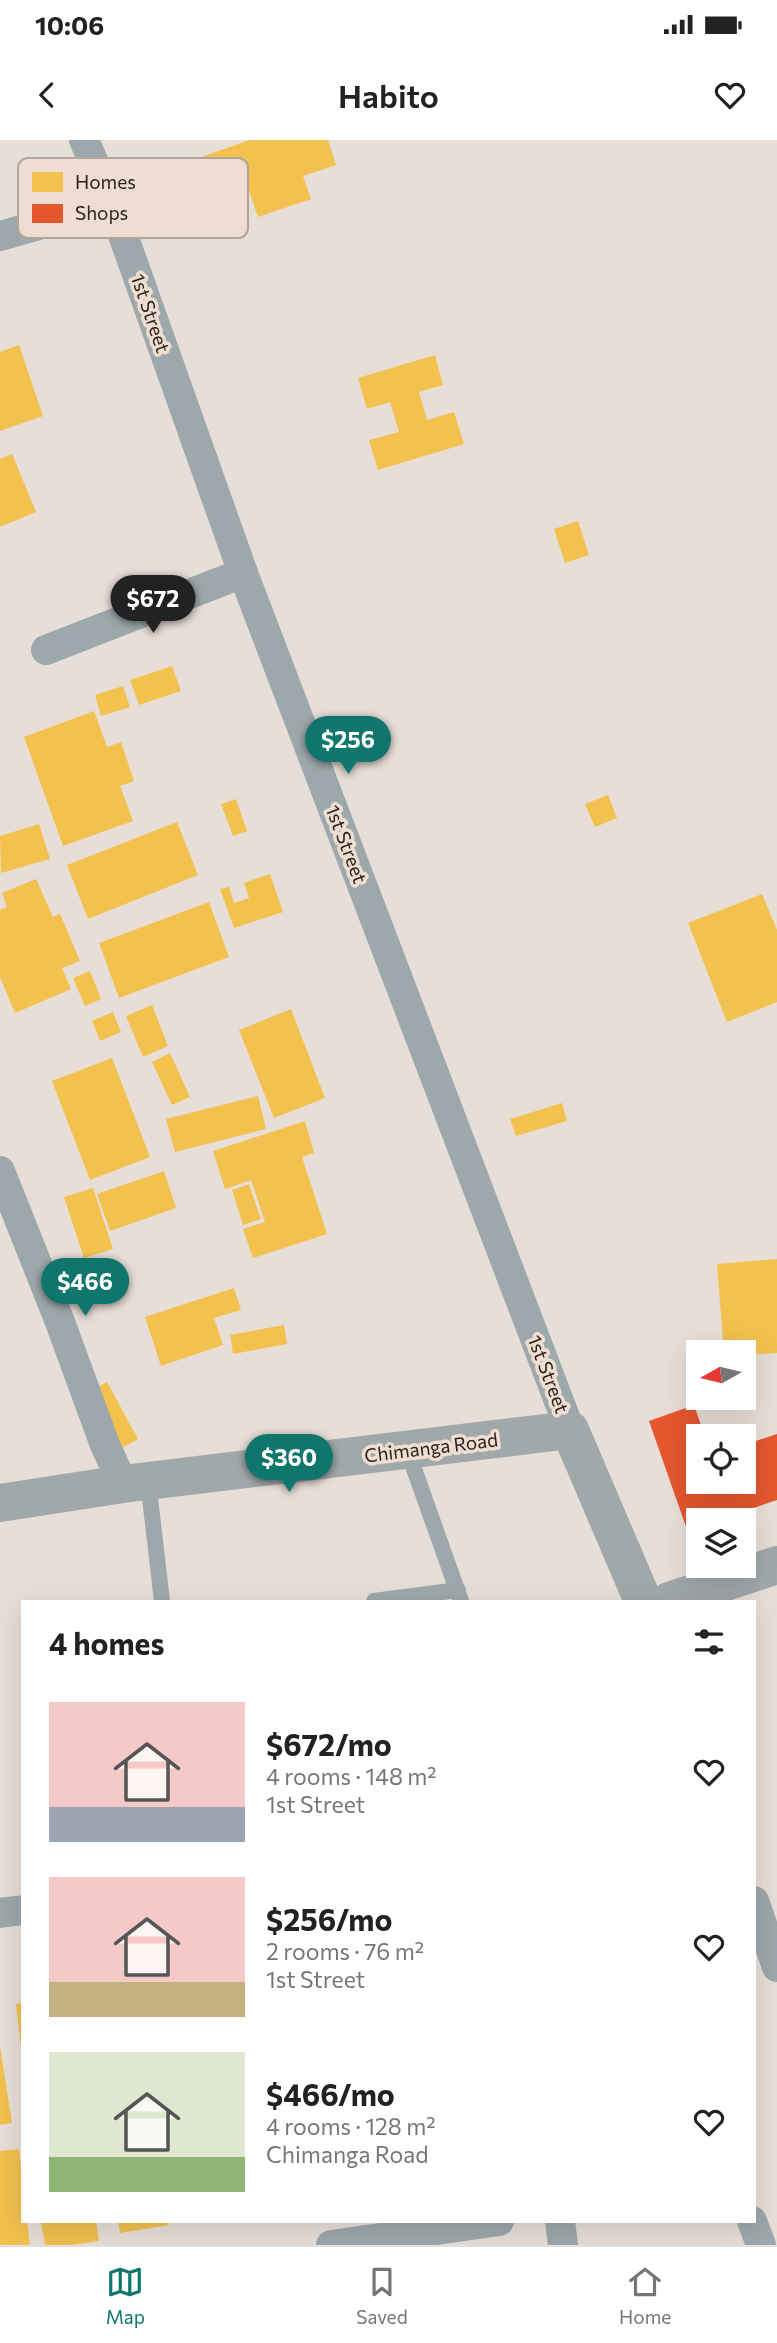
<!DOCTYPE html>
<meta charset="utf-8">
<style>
:root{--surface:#fff;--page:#f6f6f6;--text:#222;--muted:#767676;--line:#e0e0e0;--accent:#0f766e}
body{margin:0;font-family:Commissioner,sans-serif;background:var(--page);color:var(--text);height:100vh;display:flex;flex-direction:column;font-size:26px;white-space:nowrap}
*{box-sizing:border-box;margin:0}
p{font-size:23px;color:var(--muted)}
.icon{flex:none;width:38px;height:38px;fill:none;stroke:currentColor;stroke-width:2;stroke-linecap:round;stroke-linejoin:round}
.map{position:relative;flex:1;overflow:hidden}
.panel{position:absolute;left:21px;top:1460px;width:735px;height:623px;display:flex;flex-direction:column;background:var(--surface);border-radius:0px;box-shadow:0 7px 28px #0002}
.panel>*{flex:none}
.needle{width:46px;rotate:262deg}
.buttons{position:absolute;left:686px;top:1200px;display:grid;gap:14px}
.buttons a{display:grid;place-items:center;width:70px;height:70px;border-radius:0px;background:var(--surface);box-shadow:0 7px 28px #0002;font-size:35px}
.price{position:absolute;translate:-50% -60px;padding:0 16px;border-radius:24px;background:var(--accent);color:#fff;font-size:23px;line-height:46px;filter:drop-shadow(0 2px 4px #0008)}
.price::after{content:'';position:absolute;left:50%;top:42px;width:21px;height:16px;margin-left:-10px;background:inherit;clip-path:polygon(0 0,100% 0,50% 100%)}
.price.active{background:#222;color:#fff}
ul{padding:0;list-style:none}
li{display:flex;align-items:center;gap:21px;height:175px;padding:0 28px}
li span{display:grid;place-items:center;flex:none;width:196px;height:140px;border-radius:0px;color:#555}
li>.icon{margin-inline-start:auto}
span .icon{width:84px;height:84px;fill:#fffc;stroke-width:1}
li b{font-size:30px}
h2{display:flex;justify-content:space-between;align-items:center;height:84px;padding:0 28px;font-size:30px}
.status{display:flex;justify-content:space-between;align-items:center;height:49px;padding:0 35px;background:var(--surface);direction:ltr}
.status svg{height:19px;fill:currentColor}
header{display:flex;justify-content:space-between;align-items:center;height:91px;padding:0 28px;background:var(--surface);font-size:32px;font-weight:600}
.dock{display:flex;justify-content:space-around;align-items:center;height:98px;border-top:2px solid var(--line);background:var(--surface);font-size:19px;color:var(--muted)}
.dock a{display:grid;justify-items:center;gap:4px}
.dock .active{color:var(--accent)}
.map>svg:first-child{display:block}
.homes{fill:#f2c14e}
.shops{fill:#e4572e}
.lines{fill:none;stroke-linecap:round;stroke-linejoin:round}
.lane{stroke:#9da8ac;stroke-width:16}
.street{stroke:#9da8ac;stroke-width:30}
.secondary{stroke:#a1a8a9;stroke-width:38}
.labels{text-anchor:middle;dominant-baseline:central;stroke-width:7;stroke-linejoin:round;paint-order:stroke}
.street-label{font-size:19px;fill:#28211d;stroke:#efddd1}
.key{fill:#efddd1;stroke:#b3a59b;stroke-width:2}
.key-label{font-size:19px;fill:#28211d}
</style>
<div class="status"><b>10:06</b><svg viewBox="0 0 49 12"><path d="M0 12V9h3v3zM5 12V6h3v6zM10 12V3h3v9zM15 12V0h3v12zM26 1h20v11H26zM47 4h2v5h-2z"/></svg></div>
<header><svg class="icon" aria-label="back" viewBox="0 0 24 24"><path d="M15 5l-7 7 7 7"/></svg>Habito<svg class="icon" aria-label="heart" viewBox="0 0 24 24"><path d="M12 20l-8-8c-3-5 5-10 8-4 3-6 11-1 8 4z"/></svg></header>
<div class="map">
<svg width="777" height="2105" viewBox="0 0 777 2105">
<rect width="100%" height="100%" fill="#e8ded8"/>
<g class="homes">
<polygon points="250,0 328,0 336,25 303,36 311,59 258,77 244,36 212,47 201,17"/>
<polygon points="19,205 43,276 0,291 0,212"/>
<polygon points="435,215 443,245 419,252 427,280 454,272 464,304 378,330 369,300 399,292 390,262 367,269 358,238"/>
<polygon points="12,314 36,372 0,387 0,319"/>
<polygon points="578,381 589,415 565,423 554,389"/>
<polygon points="172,526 181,551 139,565 130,540"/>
<polygon points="123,546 130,567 101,576 95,555"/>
<polygon points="94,571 107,607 121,602 134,641 120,646 133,681 63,706 24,597"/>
<polygon points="608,655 617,678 595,687 585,664"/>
<polygon points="236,659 247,691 233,696 221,664"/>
<polygon points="177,682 198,735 88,779 67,725"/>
<polygon points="39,684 50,719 1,733 0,696"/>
<polygon points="270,734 283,772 234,788 220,749 229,747 234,763 249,758 244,743"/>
<polygon points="36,739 53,777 60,774 80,821 62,828 71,849 15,873 0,837 0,770 7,767 2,753"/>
<polygon points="762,754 777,790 777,862 727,882 688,783"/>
<polygon points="209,762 229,817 119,858 99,803"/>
<polygon points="90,831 101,859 85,866 73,838"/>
<polygon points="152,865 168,906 143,917 126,876"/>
<polygon points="291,869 325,958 274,978 239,890"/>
<polygon points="113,872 121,892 100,901 92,881"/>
<polygon points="170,913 190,957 172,965 152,922"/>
<polygon points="112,918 150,1017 90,1040 52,941"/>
<polygon points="258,956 266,989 175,1012 166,979"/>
<polygon points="562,963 567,981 516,996 510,979"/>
<polygon points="305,981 314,1013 302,1017 327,1094 253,1118 243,1089 265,1082 251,1040 225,1049 213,1011"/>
<polygon points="164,1031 176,1068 110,1091 97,1054"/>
<polygon points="249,1044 261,1079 243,1085 232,1050"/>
<polygon points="93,1048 113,1109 84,1118 64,1057"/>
<polygon points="777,1119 777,1213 744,1215 744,1213 724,1213 717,1124"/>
<polygon points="234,1148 241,1170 214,1178 223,1205 161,1226 145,1177"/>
<polygon points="284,1185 287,1204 233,1214 230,1195"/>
<polygon points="107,1242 138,1299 118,1310 87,1253"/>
<polygon points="23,1863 23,1908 21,1908 16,1864"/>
<polygon points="0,1906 12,1983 0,1985"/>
<polygon points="19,2009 23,2045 23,2081 27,2081 30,2105 0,2105 0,2011"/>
<polygon points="41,2081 96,2081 99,2101 72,2105 45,2105"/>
<polygon points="118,2081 168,2081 169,2085 120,2093"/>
</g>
<polygon class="shops" points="694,1265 705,1297 698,1297 698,1342 744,1342 744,1305 777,1294 777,1360 736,1374 738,1381 698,1381 698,1421 649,1281"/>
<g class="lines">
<g class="lane">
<polyline points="407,1309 461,1461"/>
<polyline points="148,1341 162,1461"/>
<polyline points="374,1461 458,1450"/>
</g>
<g class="street">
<polyline points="84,0 112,64 243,433 570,1290"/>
<polyline points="0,96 112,64"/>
<polyline points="46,510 243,433"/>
<polyline points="0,1031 60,1182 105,1305 123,1344"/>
<polyline points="754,1761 777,1827"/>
<polyline points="0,1773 23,1770"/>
<polyline points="560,2081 563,2105"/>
<polyline points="752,2081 761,2105"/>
<polyline points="331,2105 499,2081"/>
</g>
<g class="secondary">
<polyline points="0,1363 123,1344 570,1290 643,1461"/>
<polyline points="669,1461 777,1425"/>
</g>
</g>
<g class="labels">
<g class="street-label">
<text transform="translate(151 173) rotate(71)">1st Street</text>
<text transform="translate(347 704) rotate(69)">1st Street</text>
<text transform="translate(549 1234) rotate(69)">1st Street</text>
<text transform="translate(431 1307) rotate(-7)">Chimanga Road</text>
</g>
</g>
<rect x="18" y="18" width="230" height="80" rx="10" class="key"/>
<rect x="32" y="32" width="31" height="20" fill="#f2c14e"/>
<rect x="32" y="64" width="31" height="19" fill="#e4572e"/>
<g class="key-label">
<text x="75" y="49">Homes</text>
<text x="75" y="80">Shops</text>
</g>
</svg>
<div class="buttons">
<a><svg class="needle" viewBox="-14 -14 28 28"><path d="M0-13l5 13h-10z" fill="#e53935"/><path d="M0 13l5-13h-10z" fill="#767676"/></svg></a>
<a><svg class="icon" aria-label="locate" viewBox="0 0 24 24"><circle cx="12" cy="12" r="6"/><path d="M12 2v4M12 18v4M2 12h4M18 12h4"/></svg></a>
<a><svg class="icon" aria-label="layers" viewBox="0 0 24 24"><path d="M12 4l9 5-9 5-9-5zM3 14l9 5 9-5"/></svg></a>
</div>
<b class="price active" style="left:153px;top:495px">$672</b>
<b class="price" style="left:348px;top:636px">$256</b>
<b class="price" style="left:85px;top:1178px">$466</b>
<b class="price" style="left:289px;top:1354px">$360</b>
<section class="panel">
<h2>4 homes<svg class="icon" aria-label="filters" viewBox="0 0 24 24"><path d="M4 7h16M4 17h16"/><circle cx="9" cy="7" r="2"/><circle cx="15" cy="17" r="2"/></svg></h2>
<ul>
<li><span style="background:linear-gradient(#f6c9c9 75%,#9aa5b1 0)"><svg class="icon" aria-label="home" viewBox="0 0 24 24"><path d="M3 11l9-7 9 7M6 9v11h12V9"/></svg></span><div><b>$672/mo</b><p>4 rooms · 148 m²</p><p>1st Street</p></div><svg class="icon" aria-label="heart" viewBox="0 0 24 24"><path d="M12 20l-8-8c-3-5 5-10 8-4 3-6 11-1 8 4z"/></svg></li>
<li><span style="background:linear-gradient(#f6c9c9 75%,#c2b280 0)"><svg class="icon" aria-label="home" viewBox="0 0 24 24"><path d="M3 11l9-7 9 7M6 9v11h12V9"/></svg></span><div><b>$256/mo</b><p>2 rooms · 76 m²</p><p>1st Street</p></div><svg class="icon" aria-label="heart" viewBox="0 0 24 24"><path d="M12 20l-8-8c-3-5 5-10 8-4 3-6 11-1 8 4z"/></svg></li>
<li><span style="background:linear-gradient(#dfe7d0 75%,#8fb573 0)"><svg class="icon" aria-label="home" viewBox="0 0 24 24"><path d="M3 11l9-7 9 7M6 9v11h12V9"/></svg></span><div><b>$466/mo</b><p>4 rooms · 128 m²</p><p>Chimanga Road</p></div><svg class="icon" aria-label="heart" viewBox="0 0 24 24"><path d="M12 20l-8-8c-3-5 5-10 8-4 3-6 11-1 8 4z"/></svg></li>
</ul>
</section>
</div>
<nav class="dock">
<a class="active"><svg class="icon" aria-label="map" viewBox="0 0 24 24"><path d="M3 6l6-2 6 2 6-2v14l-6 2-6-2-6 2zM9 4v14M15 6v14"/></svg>Map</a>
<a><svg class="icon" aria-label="saved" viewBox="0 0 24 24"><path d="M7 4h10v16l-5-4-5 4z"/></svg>Saved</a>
<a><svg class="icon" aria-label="home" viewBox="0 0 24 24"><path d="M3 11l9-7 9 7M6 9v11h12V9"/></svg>Home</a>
</nav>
